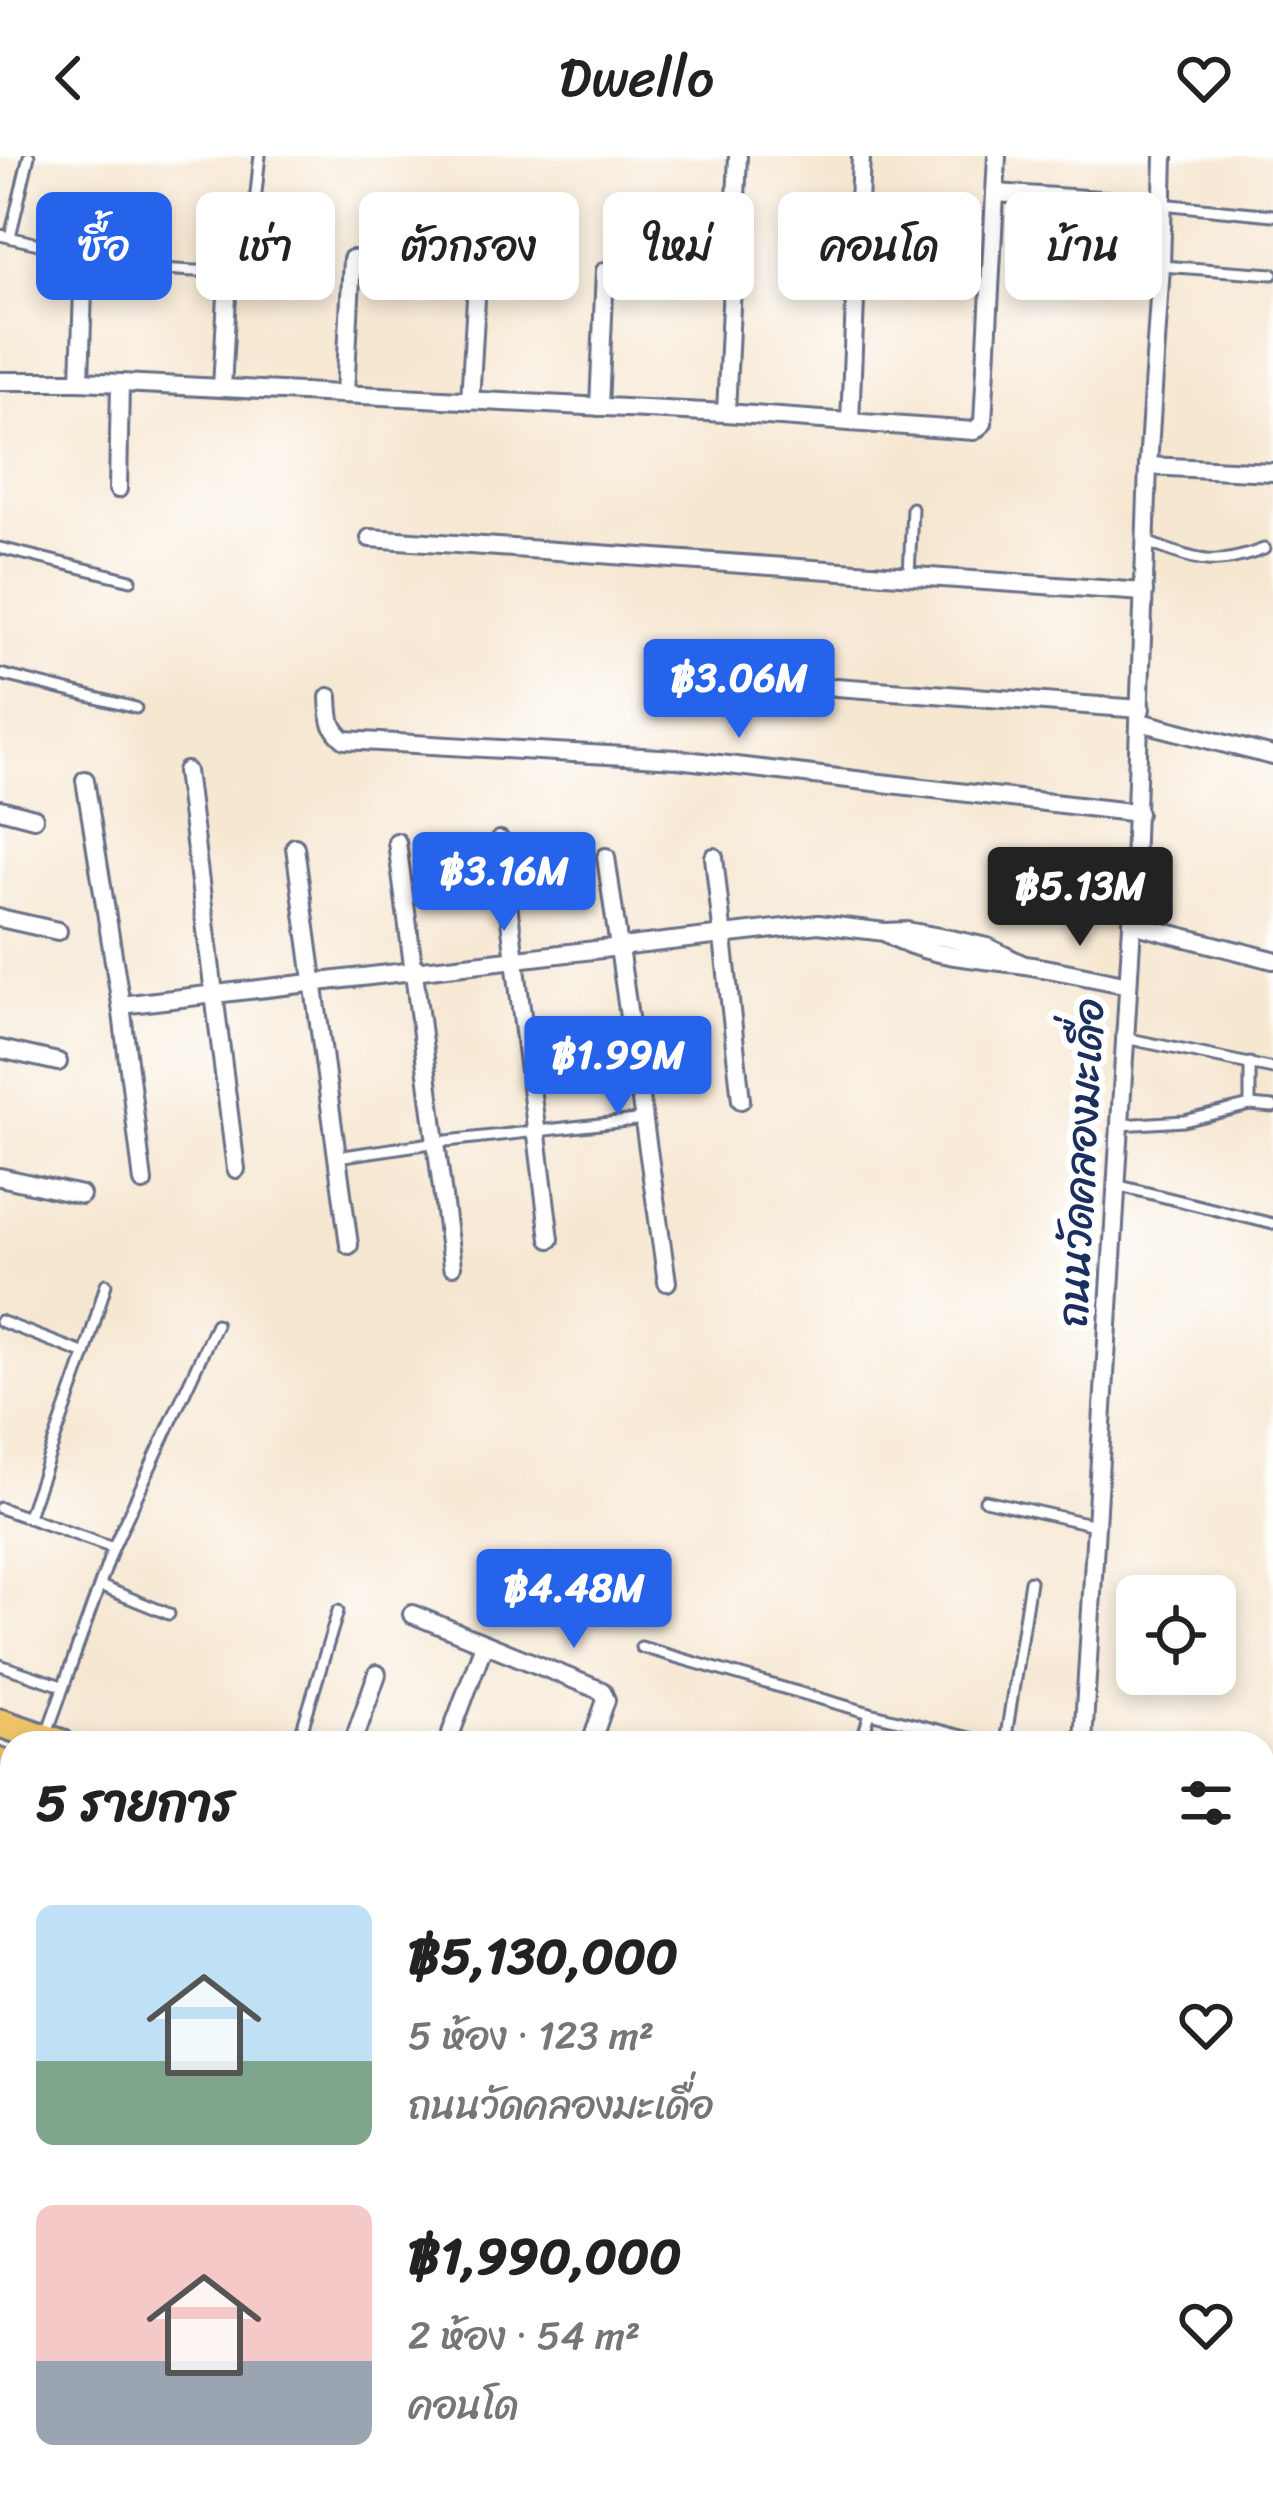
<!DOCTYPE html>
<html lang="th">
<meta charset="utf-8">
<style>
:root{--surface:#fff;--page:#f6f6f6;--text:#222;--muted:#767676;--accent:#2563eb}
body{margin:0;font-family:Sriracha,"Playpen Sans Thai",sans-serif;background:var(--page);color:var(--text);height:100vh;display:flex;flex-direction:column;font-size:45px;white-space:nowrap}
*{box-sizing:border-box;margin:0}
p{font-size:39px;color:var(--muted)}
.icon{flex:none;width:66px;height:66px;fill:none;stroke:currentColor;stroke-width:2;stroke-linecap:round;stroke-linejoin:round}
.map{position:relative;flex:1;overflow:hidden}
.drawer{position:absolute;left:0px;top:1575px;width:1275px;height:771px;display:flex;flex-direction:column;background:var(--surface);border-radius:36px 36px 0 0;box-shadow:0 6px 18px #0003}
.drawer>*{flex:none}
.guide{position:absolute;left:36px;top:36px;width:1203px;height:108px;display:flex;gap:24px}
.buttons{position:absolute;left:1116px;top:1419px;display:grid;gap:24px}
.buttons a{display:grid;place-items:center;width:120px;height:120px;border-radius:18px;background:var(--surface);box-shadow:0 6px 18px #0003;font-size:60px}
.price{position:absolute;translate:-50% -102px;padding:0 27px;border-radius:12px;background:var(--accent);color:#fff;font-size:39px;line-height:78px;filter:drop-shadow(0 3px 6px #0008)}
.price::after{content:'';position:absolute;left:50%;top:72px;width:36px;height:27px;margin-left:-18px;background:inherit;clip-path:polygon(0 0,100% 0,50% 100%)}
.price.active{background:#222;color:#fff}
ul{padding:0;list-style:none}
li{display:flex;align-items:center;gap:36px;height:300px;padding:0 36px}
li span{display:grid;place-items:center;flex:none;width:336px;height:240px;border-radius:18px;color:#555}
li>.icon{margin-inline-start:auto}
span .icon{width:144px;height:144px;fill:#fffc;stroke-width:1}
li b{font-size:51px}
h2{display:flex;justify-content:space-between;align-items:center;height:144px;padding:0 36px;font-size:51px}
.tag{padding:0 42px;border-radius:18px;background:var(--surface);box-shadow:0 6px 18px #0003;font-size:42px;line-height:108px}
.tag.active{background:var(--accent);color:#fff}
header{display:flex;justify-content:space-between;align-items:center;height:156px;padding:0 36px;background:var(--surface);font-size:54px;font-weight:600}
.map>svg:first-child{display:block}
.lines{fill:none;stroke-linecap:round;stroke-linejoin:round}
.service-casing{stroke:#686f86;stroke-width:15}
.minor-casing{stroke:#686f86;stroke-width:22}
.primary-casing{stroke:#686f86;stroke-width:33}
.service{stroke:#fff;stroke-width:9}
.minor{stroke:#fff;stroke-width:16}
.primary{stroke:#efc469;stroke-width:27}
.labels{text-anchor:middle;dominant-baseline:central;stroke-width:12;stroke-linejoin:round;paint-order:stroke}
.street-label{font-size:42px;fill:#1b2f5e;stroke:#fff}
</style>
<header><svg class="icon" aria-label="back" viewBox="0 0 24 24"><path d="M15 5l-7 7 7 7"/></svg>Dwello<svg class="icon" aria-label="heart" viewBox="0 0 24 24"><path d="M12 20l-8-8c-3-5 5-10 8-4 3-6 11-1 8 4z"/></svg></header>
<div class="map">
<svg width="1273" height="2345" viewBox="0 0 1273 2345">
<rect width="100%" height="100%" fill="#fff"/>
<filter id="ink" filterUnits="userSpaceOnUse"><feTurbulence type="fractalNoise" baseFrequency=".00833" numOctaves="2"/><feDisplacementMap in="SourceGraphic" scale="24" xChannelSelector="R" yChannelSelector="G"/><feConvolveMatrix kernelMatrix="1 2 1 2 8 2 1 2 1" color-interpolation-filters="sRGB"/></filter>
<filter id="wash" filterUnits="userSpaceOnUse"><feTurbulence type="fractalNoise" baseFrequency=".004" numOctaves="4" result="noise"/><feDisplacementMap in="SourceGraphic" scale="48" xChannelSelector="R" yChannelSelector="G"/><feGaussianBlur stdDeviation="2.7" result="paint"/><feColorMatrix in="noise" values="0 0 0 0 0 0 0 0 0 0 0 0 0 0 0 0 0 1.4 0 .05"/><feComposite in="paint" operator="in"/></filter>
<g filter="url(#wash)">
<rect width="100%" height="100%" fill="#f6e7d1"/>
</g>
<g filter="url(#ink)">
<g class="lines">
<defs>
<g id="service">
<polyline points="1161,48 1273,59"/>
<path d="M0,79c76,17 154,42 232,35 24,-29 23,-78 28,-114"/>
<polyline points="10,81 29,0"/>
<polyline points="1161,110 1273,118"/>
<path d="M1146,386c51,18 65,27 118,7"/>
<polyline points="0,392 131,424"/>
<polyline points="909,420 912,352"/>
<polyline points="0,518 136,552"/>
<polyline points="1125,882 1273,913"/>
<polyline points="1250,949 1273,951"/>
<polyline points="1120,969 1184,965 1250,949 1250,907"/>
<polyline points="337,1001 438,986 645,963"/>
<polyline points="1116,1029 1273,1068"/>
<polyline points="0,1165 85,1198 28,1360"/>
<polyline points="85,1198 106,1128"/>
<polyline points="985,1344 1095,1369"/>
<polyline points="0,1352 113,1392 47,1577"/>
<polyline points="113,1392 216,1168"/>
<polyline points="100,1430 169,1458"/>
<polyline points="641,1491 870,1557 990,1587"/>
<polyline points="0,1509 62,1530"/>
<polyline points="298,1587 338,1455"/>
<polyline points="864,1587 863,1581 870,1557"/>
<polyline points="1005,1587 1030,1425"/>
<polyline points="0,2215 12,2215"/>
</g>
<g id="minor">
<polyline points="995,37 1161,48"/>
<polyline points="0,225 80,225 726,257 974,275 983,267 997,0"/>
<polyline points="80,225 83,133"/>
<polyline points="222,232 227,140"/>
<polyline points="345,238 352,103"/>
<polyline points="470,245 478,109"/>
<polyline points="599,251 605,115"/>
<polyline points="726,257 738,0"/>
<polyline points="850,266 861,0"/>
<polyline points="1148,310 1273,316"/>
<polyline points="118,333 120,228"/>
<polyline points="370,382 1144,436"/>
<polyline points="836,531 1141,553"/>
<path d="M329,541c1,19 0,31 16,43l332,19 461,54"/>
<polyline points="1140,566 1273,600"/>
<polyline points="186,615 236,1013"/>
<polyline points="85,624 121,849 143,1026"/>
<polyline points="0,653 34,662"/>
<polyline points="500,684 550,1083"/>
<polyline points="397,686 452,1110"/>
<polyline points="295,691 349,1089"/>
<polyline points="606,701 667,1126"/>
<polyline points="714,701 741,944"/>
<polyline points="0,762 58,775"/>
<polyline points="1132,768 1273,804"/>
<path d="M886,777c41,25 92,25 139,32 34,5 69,13 103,20"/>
<polyline points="121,849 818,768 885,776 907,775 951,783 987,791 1022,808"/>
<polyline points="0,893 58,906"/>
<polyline points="0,1021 81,1039"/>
<polyline points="412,1458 602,1535 606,1544 591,1587"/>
<polyline points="451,1577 484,1488"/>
<polyline points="353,1587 377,1518"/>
<polyline points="1083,1587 1132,768 1148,310 1161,110 1164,0"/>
<polyline points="1263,1756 1273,1727"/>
<polyline points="1263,2266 1273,2215"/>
<polyline points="272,2334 274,2345"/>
<polyline points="928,2345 931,2334"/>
<polyline points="1095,2345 1099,2334"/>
</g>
<g id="primary">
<polyline points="0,1567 60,1587"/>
<polyline points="0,1606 12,1610"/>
<polyline points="1263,1989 1273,1992"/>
<polyline points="1263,2025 1273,2028"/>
</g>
</defs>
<use href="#service" class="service-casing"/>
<use href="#minor" class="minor-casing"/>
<use href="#primary" class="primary-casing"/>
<use href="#service" class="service"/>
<use href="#minor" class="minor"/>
<use href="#primary" class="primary"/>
</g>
</g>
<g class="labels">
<g class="street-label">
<text transform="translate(1081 1007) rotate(-87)">ถนนวัดคลองมะเดื่อ</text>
</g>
</g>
</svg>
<div class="buttons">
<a><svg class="icon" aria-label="locate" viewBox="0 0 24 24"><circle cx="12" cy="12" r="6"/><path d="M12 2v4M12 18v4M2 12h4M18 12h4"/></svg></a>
</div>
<b class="price" style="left:739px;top:585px">฿3.06M</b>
<b class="price" style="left:504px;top:778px">฿3.16M</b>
<b class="price active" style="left:1080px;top:793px">฿5.13M</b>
<b class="price" style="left:618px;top:962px">฿1.99M</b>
<b class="price" style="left:574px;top:1495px">฿4.48M</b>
<div class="guide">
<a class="tag active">ซื้อ</a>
<a class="tag">เช่า</a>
<a class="tag">ตัวกรอง</a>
<a class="tag">ใหม่</a>
<a class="tag">คอนโด</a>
<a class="tag">บ้าน</a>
</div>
<section class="drawer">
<h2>5 รายการ<svg class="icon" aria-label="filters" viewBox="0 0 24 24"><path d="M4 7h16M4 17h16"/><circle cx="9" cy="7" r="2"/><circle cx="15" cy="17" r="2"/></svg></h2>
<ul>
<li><span style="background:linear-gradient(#bfe0f5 65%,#7fa58c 0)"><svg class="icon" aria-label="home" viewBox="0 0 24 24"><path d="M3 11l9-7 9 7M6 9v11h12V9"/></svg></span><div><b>฿5,130,000</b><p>5 ห้อง · 123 m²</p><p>ถนนวัดคลองมะเดื่อ</p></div><svg class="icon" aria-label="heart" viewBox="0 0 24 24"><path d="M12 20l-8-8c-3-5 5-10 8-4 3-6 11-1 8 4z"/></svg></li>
<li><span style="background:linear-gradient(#f6c9c9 65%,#9aa5b1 0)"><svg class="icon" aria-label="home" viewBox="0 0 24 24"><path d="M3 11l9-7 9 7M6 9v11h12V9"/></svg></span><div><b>฿1,990,000</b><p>2 ห้อง · 54 m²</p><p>คอนโด</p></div><svg class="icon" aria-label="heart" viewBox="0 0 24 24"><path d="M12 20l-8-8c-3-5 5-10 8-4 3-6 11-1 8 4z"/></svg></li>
</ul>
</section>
</div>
